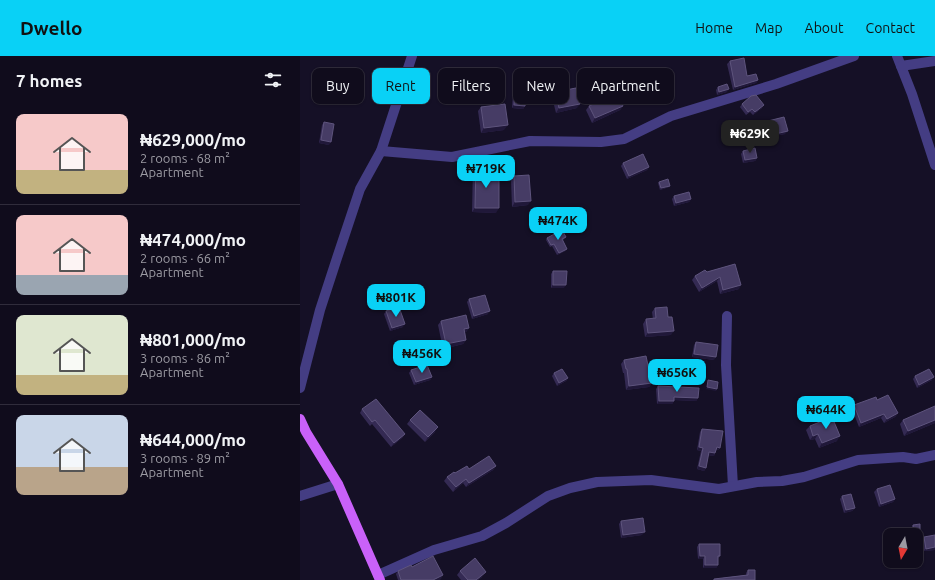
<!DOCTYPE html>
<meta charset="utf-8">
<style>
:root{--surface:#100c1c;--page:#191525;--text:#f1f3f6;--muted:#9c9ba3;--line:#302c3b;--accent:#09d1f6}
body{margin:0;font-family:Ubuntu,sans-serif;background:var(--page);color:var(--text);height:100vh;display:flex;flex-direction:column;font-size:15px;white-space:nowrap}
*{box-sizing:border-box;margin:0}
p{font-size:13px;color:var(--muted)}
.icon{flex:none;width:22px;height:22px;fill:none;stroke:currentColor;stroke-width:2;stroke-linecap:round;stroke-linejoin:round}
.map{position:relative;flex:1;overflow:hidden}
.details{display:flex;flex-direction:column;background:var(--surface);width:300px}
.details>*{flex:none}
.guide{position:absolute;left:12px;top:12px;width:380px;height:36px;display:flex;gap:8px}
.needle{width:26px;rotate:190deg}
.tools{position:absolute;left:583px;top:472px;display:grid;gap:8px}
.tools a{display:grid;place-items:center;width:40px;height:40px;border-radius:8px;background:var(--surface);box-shadow:0 1px 3px #0004,0 0 0 1px var(--line);font-size:20px}
.price{position:absolute;translate:-50% -34px;padding:0 9px;border-radius:8px;background:var(--accent);color:#111;font-size:13px;line-height:26px;filter:drop-shadow(0 1px 2px #0008)}
.price::after{content:'';position:absolute;left:50%;top:24px;width:12px;height:9px;margin-left:-6px;background:inherit;clip-path:polygon(0 0,100% 0,50% 100%)}
.price.active{background:#222;color:#fff}
ul{padding:0;list-style:none}
li{display:flex;align-items:center;gap:12px;height:100px;padding:0 16px}
li+li{border-top:1px solid var(--line)}
li span{display:grid;place-items:center;flex:none;width:112px;height:80px;border-radius:8px;color:#555}
li>.icon{margin-inline-start:auto}
span .icon{width:48px;height:48px;fill:#fffc;stroke-width:1}
li b{font-size:17px}
h2{display:flex;justify-content:space-between;align-items:center;height:48px;padding:0 16px;font-size:17px}
.tag{padding:0 14px;border-radius:8px;background:var(--surface);box-shadow:0 1px 3px #0004,0 0 0 1px var(--line);font-size:14px;line-height:36px}
.tag.active{background:var(--accent);color:#111}
header{display:flex;align-items:center;gap:24px;box-sizing:border-box;height:56px;padding:0 20px;background:var(--accent);color:#111}
header strong{font-size:19px}
nav{display:flex;gap:22px;margin-inline-start:auto;font-size:14px}
main{display:flex;flex:1;min-height:0}
.map>svg:first-child{display:block}
.lines{fill:none;stroke-linecap:round;stroke-linejoin:round}
.minor{stroke:#443d83;stroke-width:10}
.major{stroke:#c961f9;stroke-width:10}
.wall{fill:#342a53}
.shaded-wall{fill:#201839}
.building{fill:#463c65;stroke:#5e547d}
</style>
<header>
<strong>Dwello</strong>
<nav><a>Home</a><a>Map</a><a>About</a><a>Contact</a></nav>
</header>
<main>
<section class="details">
<h2>7 homes<svg class="icon" aria-label="filters" viewBox="0 0 24 24"><path d="M4 7h16M4 17h16"/><circle cx="9" cy="7" r="2"/><circle cx="15" cy="17" r="2"/></svg></h2>
<ul>
<li><span style="background:linear-gradient(#f6c9c9 70%,#c2b280 0)"><svg class="icon" aria-label="home" viewBox="0 0 24 24"><path d="M3 11l9-7 9 7M6 9v11h12V9"/></svg></span><div><b>₦629,000/mo</b><p>2 rooms · 68 m²</p><p>Apartment</p></div></li>
<li><span style="background:linear-gradient(#f6c9c9 75%,#9aa5b1 0)"><svg class="icon" aria-label="home" viewBox="0 0 24 24"><path d="M3 11l9-7 9 7M6 9v11h12V9"/></svg></span><div><b>₦474,000/mo</b><p>2 rooms · 66 m²</p><p>Apartment</p></div></li>
<li><span style="background:linear-gradient(#dfe7d0 75%,#c2b280 0)"><svg class="icon" aria-label="home" viewBox="0 0 24 24"><path d="M3 11l9-7 9 7M6 9v11h12V9"/></svg></span><div><b>₦801,000/mo</b><p>3 rooms · 86 m²</p><p>Apartment</p></div></li>
<li><span style="background:linear-gradient(#c9d6e8 65%,#b9a48a 0)"><svg class="icon" aria-label="home" viewBox="0 0 24 24"><path d="M3 11l9-7 9 7M6 9v11h12V9"/></svg></span><div><b>₦644,000/mo</b><p>3 rooms · 89 m²</p><p>Apartment</p></div></li>
</ul>
</section>
<div class="map">
<svg width="635" height="524" viewBox="0 0 635 524">
<rect width="100%" height="100%" fill="#151026"/>
<g class="lines">
<g class="minor">
<polyline points="597,0 612,38 635,109"/>
<polyline points="601,10 635,5"/>
<polyline points="81,95 152,101 230,85 301,86 324,83 371,60 476,28 554,0"/>
<polyline points="427,260 426,309 433,430"/>
<polyline points="0,332 20,254 37,202 60,133 81,95 112,0"/>
<polyline points="0,440 38,428"/>
<polyline points="78,519 134,494 182,480 206,467 248,440 270,432 297,426 351,424 419,433 457,426 482,425 504,421 558,404 603,401 616,403 635,399"/>
</g>
<polyline class="major" points="0,363 6,376 38,428 80,524"/>
</g>
<g class="wall">
<polygon points="430,5 447,20 458,24 456,27 433,34 427,8"/>
<polygon points="238,29 250,44 238,46 236,32"/>
<polygon points="418,31 427,36 417,39 416,34"/>
<polygon points="215,34 225,50 223,53 212,52 213,37"/>
<polygon points="255,36 277,52 256,57 252,41"/>
<polygon points="442,48 462,52 453,59 450,56 446,59 440,51"/>
<polygon points="289,50 323,50 320,54 292,67 286,54"/>
<polygon points="181,51 204,74 181,77 178,55"/>
<polygon points="468,65 485,78 469,81 466,68"/>
<polygon points="24,66 29,89 19,87 22,69"/>
<polygon points="443,95 457,102 455,105 443,107 441,98"/>
<polygon points="176,105 183,118 196,157 172,156 173,109"/>
<polygon points="323,107 349,111 347,114 327,123 321,110"/>
<polygon points="214,120 228,149 212,151 211,124"/>
<polygon points="359,126 370,130 369,131 360,134 358,127"/>
<polygon points="374,140 391,143 389,146 374,150 372,143"/>
<polygon points="266,181 263,184 267,193 265,195 257,199 252,190 250,191 246,184 247,182"/>
<polygon points="435,208 439,233 420,238 417,225 399,236 392,224 395,220 407,216"/>
<polygon points="253,215 264,232 251,232 251,218"/>
<polygon points="169,243 188,258 172,263 167,246"/>
<polygon points="355,252 368,261 371,279 345,281 343,268 346,263 353,263 352,256"/>
<polygon points="86,255 103,271 90,275 84,258"/>
<polygon points="141,265 169,272 166,276 165,276 166,284 163,288 143,293 138,269"/>
<polygon points="396,286 414,304 392,301 394,289"/>
<polygon points="324,304 352,327 349,331 326,334 324,317 323,317 321,308"/>
<polygon points="111,314 132,321 130,324 114,329 109,317"/>
<polygon points="254,317 268,322 266,325 257,330 252,320"/>
<polygon points="615,320 632,324 617,332 613,323"/>
<polygon points="358,330 398,342 396,345 374,344 374,345 372,348 357,348 356,333"/>
<polygon points="577,344 598,357 595,361 584,367 581,362 559,371 552,353 554,349"/>
<polygon points="635,351 635,367 604,380 600,368 603,364"/>
<polygon points="62,353 105,378 102,382 91,391 72,368 70,370 60,357"/>
<polygon points="110,364 135,376 125,386 107,368"/>
<polygon points="510,370 537,385 519,392 515,383 510,384 506,374"/>
<polygon points="402,373 420,392 418,394 416,394 414,400 408,399 406,412 404,415 397,413 401,395 397,394 400,376"/>
<polygon points="196,410 193,414 166,431 163,427 153,436 144,425 147,421 155,417 169,413"/>
<polygon points="577,433 595,443 593,446 579,451 574,436"/>
<polygon points="542,440 555,452 552,455 544,457 540,443"/>
<polygon points="321,465 342,479 321,482 319,468"/>
<polygon points="613,469 620,475 619,476 613,477 612,470"/>
<polygon points="624,481 635,494 624,495 622,483"/>
<polygon points="399,488 420,500 418,502 418,509 416,512 403,512 403,503 398,503 397,491"/>
<polygon points="112,511 141,523 138,524 98,524 96,518 98,515"/>
<polygon points="448,514 455,524 413,524 414,523 446,519 446,517"/>
<polygon points="160,515 182,521 178,524 161,524 157,519"/>
</g>
<g class="shaded-wall">
<polygon points="458,24 456,27 433,34 435,31"/>
<polygon points="429,33 427,36 417,39 419,36"/>
<polygon points="252,42 250,44 238,46 240,44"/>
<polygon points="280,48 277,52 256,57 259,52"/>
<polygon points="214,49 225,50 223,53 212,52"/>
<polygon points="464,49 462,52 453,59 455,56"/>
<polygon points="323,50 320,54 292,67 295,62"/>
<polygon points="208,69 204,74 181,77 184,72"/>
<polygon points="488,75 485,78 469,81 471,79"/>
<polygon points="21,84 31,86 29,89 19,87"/>
<polygon points="457,102 455,105 443,107 445,104"/>
<polygon points="349,111 347,114 327,123 329,120"/>
<polygon points="370,130 369,131 360,134 361,132"/>
<polygon points="391,143 389,146 374,150 376,147"/>
<polygon points="231,145 228,149 212,151 215,146"/>
<polygon points="175,152 199,152 196,157 172,156"/>
<polygon points="267,193 265,195 257,199 259,197"/>
<polygon points="420,221 417,225 399,236 402,232"/>
<polygon points="253,229 266,229 264,232 251,232"/>
<polygon points="441,229 439,233 420,238 423,234"/>
<polygon points="190,255 188,258 172,263 174,260"/>
<polygon points="105,268 103,271 90,275 92,272"/>
<polygon points="169,272 166,276 161,277 164,273"/>
<polygon points="374,275 371,279 345,281 348,277"/>
<polygon points="166,284 163,288 143,293 146,288"/>
<polygon points="394,298 416,301 414,304 392,301"/>
<polygon points="132,321 130,324 114,329 116,326"/>
<polygon points="634,321 632,324 617,332 619,329"/>
<polygon points="268,322 266,325 257,330 259,327"/>
<polygon points="352,327 349,331 326,334 329,330"/>
<polygon points="407,331 417,333 416,335 406,333"/>
<polygon points="374,341 398,342 396,345 372,344"/>
<polygon points="359,345 374,345 372,348 357,348"/>
<polygon points="598,357 595,361 584,367 587,363"/>
<polygon points="584,358 581,362 559,371 561,367"/>
<polygon points="635,364 635,367 604,380 608,375"/>
<polygon points="138,371 135,376 125,386 128,381"/>
<polygon points="105,378 102,382 91,391 94,387"/>
<polygon points="518,378 515,383 510,384 513,380"/>
<polygon points="540,380 537,385 519,392 522,387"/>
<polygon points="399,391 403,392 401,395 397,394"/>
<polygon points="417,391 420,392 418,394 415,394"/>
<polygon points="409,396 415,397 414,400 407,399"/>
<polygon points="196,410 193,414 166,431 169,427"/>
<polygon points="399,410 406,412 404,415 397,413"/>
<polygon points="166,423 163,427 153,436 156,431"/>
<polygon points="595,443 593,446 579,451 581,448"/>
<polygon points="555,452 552,455 544,457 546,454"/>
<polygon points="614,475 620,475 619,476 613,477"/>
<polygon points="345,476 342,479 321,482 323,479"/>
<polygon points="635,491 635,494 624,495 626,493"/>
<polygon points="400,500 405,500 403,503 398,503"/>
<polygon points="405,509 418,509 416,512 403,512"/>
<polygon points="186,516 182,521 178,524 176,524"/>
<polygon points="143,519 141,523 138,524 133,524"/>
</g>
<g class="building">
<polygon points="444,2 447,20 456,18 458,24 435,31 430,5"/>
<polygon points="249,26 252,42 240,44 238,29"/>
<polygon points="427,28 429,33 419,36 418,31"/>
<polygon points="276,32 280,48 259,52 255,36"/>
<polygon points="215,34 227,35 225,50 214,49"/>
<polygon points="317,37 323,50 295,62 289,50"/>
<polygon points="456,39 464,49 455,56 452,53 448,56 442,48 451,40"/>
<polygon points="205,48 208,69 184,72 181,51"/>
<polygon points="484,61 488,75 471,79 468,65"/>
<polygon points="24,66 34,68 31,86 21,84"/>
<polygon points="455,92 457,102 445,104 443,95"/>
<polygon points="343,98 349,111 329,120 323,107"/>
<polygon points="176,105 184,106 183,118 199,118 199,152 175,152"/>
<polygon points="229,119 231,145 215,146 214,120"/>
<polygon points="368,123 370,130 361,132 359,126"/>
<polygon points="389,136 391,143 376,147 374,140"/>
<polygon points="262,174 266,181 262,183 267,193 259,197 254,188 251,189 247,182"/>
<polygon points="435,208 441,229 423,234 420,221 402,232 395,220 405,214 407,216"/>
<polygon points="253,215 267,215 266,229 253,229"/>
<polygon points="185,239 190,255 174,260 169,243"/>
<polygon points="99,251 105,268 92,272 86,255"/>
<polygon points="367,251 368,261 372,261 374,275 348,277 346,263 356,262 355,252"/>
<polygon points="166,259 169,272 164,273 166,284 146,288 141,265"/>
<polygon points="396,286 418,289 416,301 394,298"/>
<polygon points="346,300 349,314 350,314 352,327 329,330 327,313 326,313 324,304"/>
<polygon points="127,309 132,321 116,326 111,314"/>
<polygon points="262,313 268,322 259,327 254,317"/>
<polygon points="629,313 634,321 619,329 615,320"/>
<polygon points="408,324 418,326 417,333 407,331"/>
<polygon points="358,330 399,332 398,342 374,341 374,345 359,345"/>
<polygon points="588,339 598,357 587,363 584,358 561,367 554,349 576,341 577,344"/>
<polygon points="76,343 105,378 94,387 75,364 72,366 62,353"/>
<polygon points="635,350 635,364 608,375 603,364"/>
<polygon points="120,354 138,371 128,381 110,364"/>
<polygon points="532,361 540,380 522,387 518,378 513,380 510,370"/>
<polygon points="402,373 423,375 420,392 417,391 415,397 409,396 406,412 399,410 403,392 399,391"/>
<polygon points="189,400 196,410 169,427 166,423 156,431 147,421 154,416 155,417 167,410 169,413"/>
<polygon points="590,429 595,443 581,448 577,433"/>
<polygon points="551,438 555,452 546,454 542,440"/>
<polygon points="343,462 345,476 323,479 321,465"/>
<polygon points="620,468 620,475 614,475 613,469"/>
<polygon points="635,479 635,491 626,493 624,481"/>
<polygon points="399,488 420,488 420,500 418,500 418,509 405,509 405,500 400,500"/>
<polygon points="133,500 143,519 133,524 101,524 98,515 111,509 112,511"/>
<polygon points="175,502 186,516 176,524 168,524 160,515"/>
<polygon points="448,514 455,514 455,524 414,524 414,523 448,519"/>
</g>
</svg>
<div class="tools">
<a><svg class="needle" viewBox="-14 -14 28 28"><path d="M0-13l5 13h-10z" fill="#e53935"/><path d="M0 13l5-13h-10z" fill="#9c9ba3"/></svg></a>
</div>
<b class="price active" style="left:450px;top:98px">₦629K</b>
<b class="price" style="left:186px;top:133px">₦719K</b>
<b class="price" style="left:258px;top:185px">₦474K</b>
<b class="price" style="left:96px;top:262px">₦801K</b>
<b class="price" style="left:122px;top:318px">₦456K</b>
<b class="price" style="left:377px;top:337px">₦656K</b>
<b class="price" style="left:526px;top:374px">₦644K</b>
<div class="guide">
<a class="tag">Buy</a>
<a class="tag active">Rent</a>
<a class="tag">Filters</a>
<a class="tag">New</a>
<a class="tag">Apartment</a>
</div>
</div>
</main>
